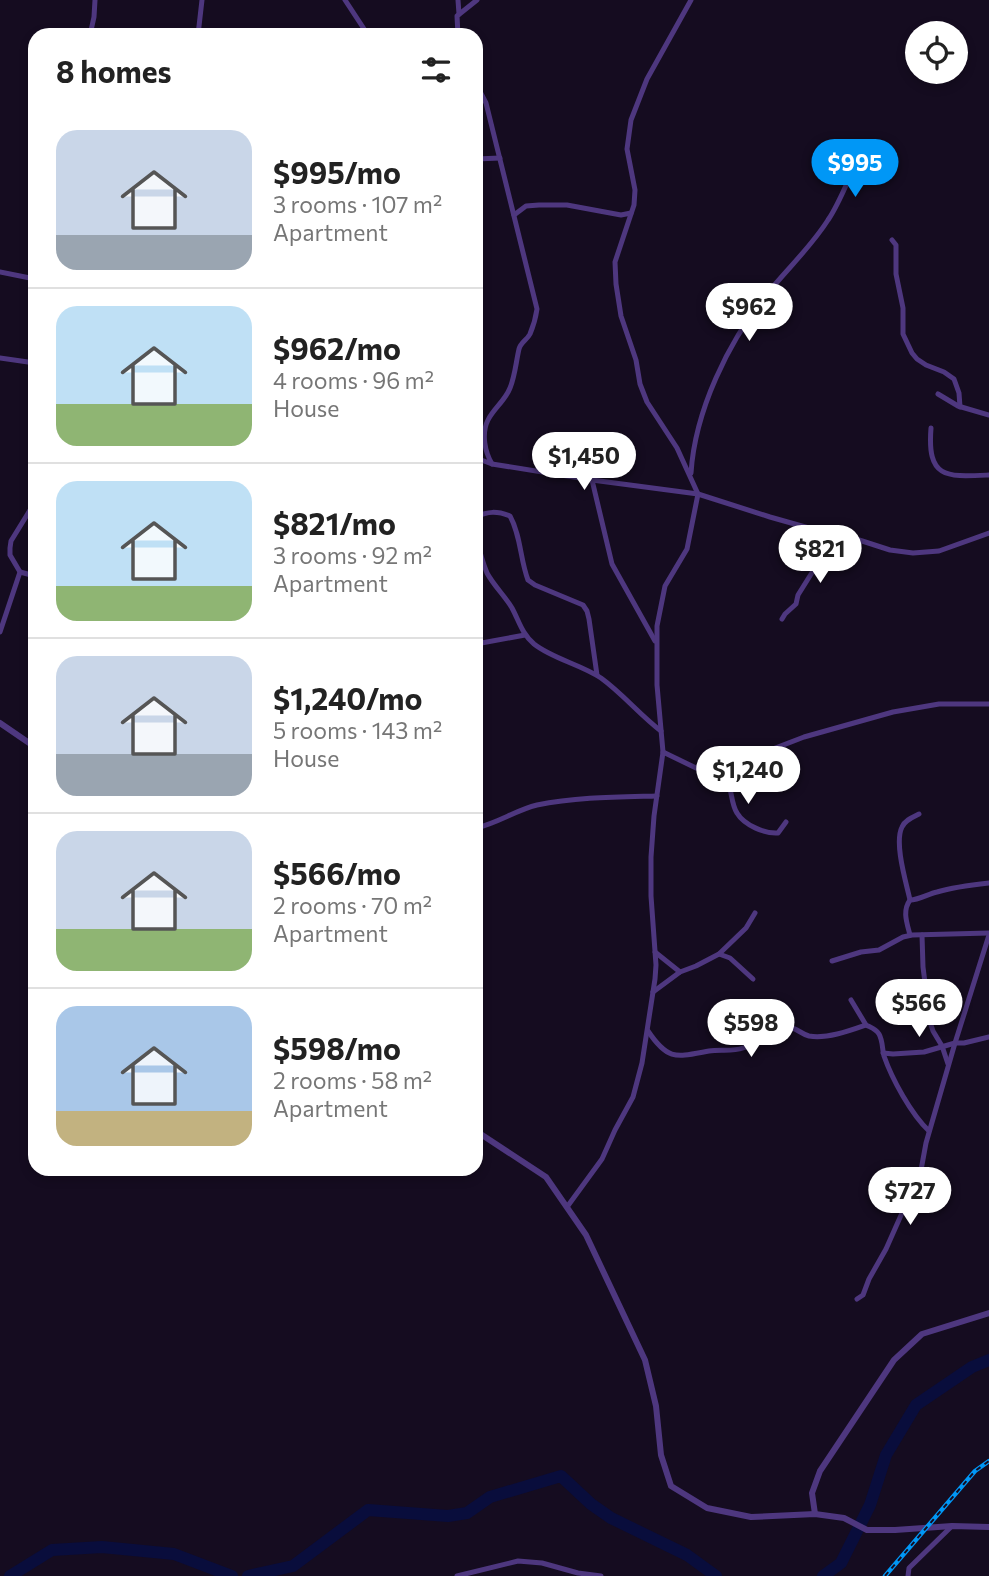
<!DOCTYPE html>
<meta charset="utf-8">
<style>
:root{--surface:#fff;--page:#f6f6f6;--text:#222;--muted:#767676;--line:#e0e0e0;--accent:#0097f6}
body{margin:0;font-family:Commissioner,sans-serif;background:var(--page);color:var(--text);height:100vh;display:flex;flex-direction:column;font-size:26px;white-space:nowrap}
*{box-sizing:border-box;margin:0}
p{font-size:23px;color:var(--muted)}
.icon{flex:none;width:38px;height:38px;fill:none;stroke:currentColor;stroke-width:2;stroke-linecap:round;stroke-linejoin:round}
.map{position:relative;flex:1;overflow:hidden}
.details{position:absolute;left:28px;top:28px;width:455px;height:1148px;display:flex;flex-direction:column;background:var(--surface);border-radius:21px;box-shadow:0 4px 10px #0003}
.details>*{flex:none}
.tools{position:absolute;left:905px;top:21px;display:grid;gap:14px}
.tools a{display:grid;place-items:center;width:63px;height:63px;border-radius:50%;background:var(--surface);box-shadow:0 4px 10px #0003;font-size:35px}
.price{position:absolute;translate:-50% -60px;padding:0 16px;border-radius:24px;background:#fff;color:#222;font-size:23px;line-height:46px;filter:drop-shadow(0 2px 4px #0008)}
.price::after{content:'';position:absolute;left:50%;top:42px;width:21px;height:16px;margin-left:-10px;background:inherit;clip-path:polygon(0 0,100% 0,50% 100%)}
.price.current{background:var(--accent);color:#fff}
ul{padding:0;list-style:none}
li{display:flex;align-items:center;gap:21px;height:175px;padding:0 28px}
li+li{border-top:2px solid var(--line)}
li span{display:grid;place-items:center;flex:none;width:196px;height:140px;border-radius:21px;color:#555}
li>.icon{margin-inline-start:auto}
span .icon{width:84px;height:84px;fill:#fffc;stroke-width:1}
li b{font-size:30px}
h2{display:flex;justify-content:space-between;align-items:center;height:84px;padding:0 28px;font-size:30px}
.map>svg:first-child{display:block}
.lines{fill:none;stroke-linecap:round;stroke-linejoin:round}
.river{stroke:#090d3c;stroke-width:12}
.minor{stroke:#4e377f;stroke-width:5}
.tertiary{stroke:#4e377f;stroke-width:6}
.rail-casing{stroke:#0097f6;stroke-width:4.5}
.rail{stroke:#150c20;stroke-width:2;stroke-dasharray:5;stroke-linecap:butt}
</style>
<div class="map">
<svg width="989" height="1576" viewBox="0 0 989 1576">
<rect width="100%" height="100%" fill="#150c20"/>
<g class="lines">
<g class="river">
<polyline points="10,1576 52,1550 102,1547 174,1554 232,1576"/>
<polyline points="248,1576 293,1566 368,1510 448,1516 467,1513 490,1497 561,1476 591,1504 611,1518 687,1555 716,1576"/>
<polyline points="823,1576 841,1563 870,1505 886,1455 916,1405 972,1367 989,1360"/>
</g>
<g class="minor">
<polyline points="345,0 368,35"/>
<polyline points="458,0 459,14"/>
<polyline points="90,35 94,17 95,0"/>
<polyline points="198,35 202,0"/>
<polyline points="458,35 457,16 477,0"/>
<path d="M476,84l10,19 51,206c-1,7 -4,18 -7,25 -3,6 -9,8 -11,15 -3,13 -4,27 -9,39 -5,13 -16,20 -22,32 -7,14 -3,32 4,44"/>
<polyline points="476,159 500,158"/>
<polyline points="514,215 526,206 539,205 567,205 621,215 631,213"/>
<polyline points="892,240 896,245 896,274 903,308 903,334 912,353 917,359 926,365 944,372 954,379 959,393 960,407"/>
<polyline points="0,272 35,279"/>
<polyline points="0,358 35,363"/>
<polyline points="938,394 958,406 989,415"/>
<path d="M931,428c-4,51 15,49 58,47"/>
<polyline points="476,458 492,464 592,480 698,494 770,517 830,534 856,539 890,550 913,553 939,551 989,533"/>
<path d="M691,473c4,-62 37,-131 76,-179 20,-25 44,-47 61,-74 12,-18 19,-38 28,-57"/>
<polyline points="592,480 612,564 655,641"/>
<path d="M476,517c12,-6 21,-6 34,-1 11,20 10,43 18,64l7,5 48,20 4,6 2,8 8,56"/>
<path d="M476,537c3,12 6,24 11,36 7,13 18,23 25,35 7,13 10,26 22,36 19,15 46,20 67,34 22,16 39,37 60,53"/>
<polyline points="20,572 35,576"/>
<polyline points="782,619 785,614 796,604 798,595 813,571 830,534"/>
<polyline points="0,632 20,572 10,555 10,548 11,541 35,502"/>
<polyline points="476,644 525,635"/>
<polyline points="663,752 696,768 715,772 727,779 740,780 749,776 754,758 760,754 804,737 893,712 939,704 989,704"/>
<path d="M727,779c5,11 4,25 10,34 7,12 28,21 41,20l8,-11"/>
<path d="M919,814c-6,3 -14,6 -17,13 -8,16 4,55 8,73 9,0 18,-6 27,-8 17,-5 34,-7 52,-9"/>
<path d="M476,828c22,-5 40,-18 61,-23 39,-8 80,-8 120,-9"/>
<path d="M910,900c-8,11 -3,23 0,35"/>
<polyline points="922,935 923,967 930,1022 933,1031 942,1046 948,1064"/>
<polyline points="655,952 680,972"/>
<polyline points="719,954 730,958 753,979"/>
<polyline points="832,961 861,952 879,950 903,937 912,935 989,933"/>
<polyline points="653,992 680,972 696,966 719,954 746,928 755,913"/>
<path d="M851,1000l15,25c6,3 10,4 13,9 4,7 3,15 5,22 8,23 27,58 45,75"/>
<path d="M648,1031c20,30 28,26 61,20 11,-2 23,1 34,-3 15,-5 30,-15 45,-21 9,1 13,7 21,9 18,3 40,-5 57,-11"/>
<polyline points="883,1053 893,1054 924,1052 955,1043 964,1043 989,1037"/>
<polyline points="567,1207 602,1159 615,1130 633,1097 642,1063 655,979 656,965 651,896 651,857 654,816 663,752 657,685 657,626 665,586 687,549 698,494 677,448 647,402 640,384 636,360 621,316 616,284 615,262 634,205 635,190 627,149 631,120 647,79 691,0"/>
<polyline points="857,1299 863,1295 869,1279 886,1249 902,1213 919,1181 926,1143 955,1043 989,935"/>
<polyline points="457,1576 518,1561 542,1563 578,1573 601,1576"/>
<polyline points="908,1576 909,1568 952,1526"/>
</g>
<g class="tertiary">
<polyline points="0,723 35,747"/>
<polyline points="476,1131 546,1177 586,1235 645,1360 656,1406 661,1455 671,1486 707,1508 751,1517 815,1514 844,1518 867,1530 895,1530 952,1526 989,1527"/>
<polyline points="815,1514 812,1493 820,1471 894,1360 922,1334 989,1313"/>
</g>
<defs>
<polyline id="rail" points="885,1576 975,1471 989,1461"/>
</defs>
<use href="#rail" class="rail-casing"/>
<use href="#rail" class="rail"/>
</g>
</svg>
<div class="tools">
<a><svg class="icon" aria-label="locate" viewBox="0 0 24 24"><circle cx="12" cy="12" r="6"/><path d="M12 2v4M12 18v4M2 12h4M18 12h4"/></svg></a>
</div>
<b class="price current" style="left:855px;top:199px">$995</b>
<b class="price" style="left:749px;top:343px">$962</b>
<b class="price" style="left:584px;top:492px">$1,450</b>
<b class="price" style="left:820px;top:585px">$821</b>
<b class="price" style="left:748px;top:806px">$1,240</b>
<b class="price" style="left:919px;top:1039px">$566</b>
<b class="price" style="left:751px;top:1059px">$598</b>
<b class="price" style="left:910px;top:1227px">$727</b>
<section class="details">
<h2>8 homes<svg class="icon" aria-label="filters" viewBox="0 0 24 24"><path d="M4 7h16M4 17h16"/><circle cx="9" cy="7" r="2"/><circle cx="15" cy="17" r="2"/></svg></h2>
<ul>
<li><span style="background:linear-gradient(#c9d6e8 75%,#9aa5b1 0)"><svg class="icon" aria-label="home" viewBox="0 0 24 24"><path d="M3 11l9-7 9 7M6 9v11h12V9"/></svg></span><div><b>$995/mo</b><p>3 rooms · 107 m²</p><p>Apartment</p></div></li>
<li><span style="background:linear-gradient(#bfe0f5 70%,#8fb573 0)"><svg class="icon" aria-label="home" viewBox="0 0 24 24"><path d="M3 11l9-7 9 7M6 9v11h12V9"/></svg></span><div><b>$962/mo</b><p>4 rooms · 96 m²</p><p>House</p></div></li>
<li><span style="background:linear-gradient(#bfe0f5 75%,#8fb573 0)"><svg class="icon" aria-label="home" viewBox="0 0 24 24"><path d="M3 11l9-7 9 7M6 9v11h12V9"/></svg></span><div><b>$821/mo</b><p>3 rooms · 92 m²</p><p>Apartment</p></div></li>
<li><span style="background:linear-gradient(#c9d6e8 70%,#9aa5b1 0)"><svg class="icon" aria-label="home" viewBox="0 0 24 24"><path d="M3 11l9-7 9 7M6 9v11h12V9"/></svg></span><div><b>$1,240/mo</b><p>5 rooms · 143 m²</p><p>House</p></div></li>
<li><span style="background:linear-gradient(#c9d6e8 70%,#8fb573 0)"><svg class="icon" aria-label="home" viewBox="0 0 24 24"><path d="M3 11l9-7 9 7M6 9v11h12V9"/></svg></span><div><b>$566/mo</b><p>2 rooms · 70 m²</p><p>Apartment</p></div></li>
<li><span style="background:linear-gradient(#a9c7e8 75%,#c2b280 0)"><svg class="icon" aria-label="home" viewBox="0 0 24 24"><path d="M3 11l9-7 9 7M6 9v11h12V9"/></svg></span><div><b>$598/mo</b><p>2 rooms · 58 m²</p><p>Apartment</p></div></li>
</ul>
</section>
</div>
